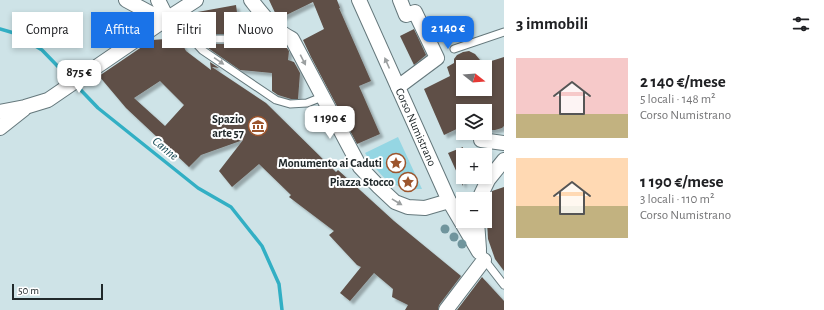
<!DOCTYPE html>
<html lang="it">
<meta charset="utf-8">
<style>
:root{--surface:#fff;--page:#f2f2f2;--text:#202124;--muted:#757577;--accent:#1a73e8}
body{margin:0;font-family:"Alegreya Sans",sans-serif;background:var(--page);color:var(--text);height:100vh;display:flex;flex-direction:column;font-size:15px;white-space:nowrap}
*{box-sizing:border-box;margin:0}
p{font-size:13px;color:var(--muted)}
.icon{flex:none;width:22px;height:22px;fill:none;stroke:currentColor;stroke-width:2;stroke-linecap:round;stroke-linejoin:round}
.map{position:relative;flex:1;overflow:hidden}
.side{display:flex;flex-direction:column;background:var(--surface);width:320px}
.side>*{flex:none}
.guide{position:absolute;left:12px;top:12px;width:380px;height:36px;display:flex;gap:8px}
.needle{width:26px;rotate:107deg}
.fabs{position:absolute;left:456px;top:60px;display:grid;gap:8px}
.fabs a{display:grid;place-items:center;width:36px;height:36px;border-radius:0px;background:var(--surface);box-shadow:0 2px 6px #0003;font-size:20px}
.scale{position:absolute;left:12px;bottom:10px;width:91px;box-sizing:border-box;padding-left:4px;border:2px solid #21292b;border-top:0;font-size:11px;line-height:14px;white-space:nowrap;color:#21292b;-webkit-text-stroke:3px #fff;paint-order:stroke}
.price{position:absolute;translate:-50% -34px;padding:0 9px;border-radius:8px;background:#fff;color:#222;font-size:13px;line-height:26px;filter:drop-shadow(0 1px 2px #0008)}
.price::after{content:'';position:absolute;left:50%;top:24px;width:12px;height:9px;margin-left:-6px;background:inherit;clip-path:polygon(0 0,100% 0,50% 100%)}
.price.current{background:var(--accent);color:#fff}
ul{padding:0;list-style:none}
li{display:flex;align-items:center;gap:12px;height:100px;padding:0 12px}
li span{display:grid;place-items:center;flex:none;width:112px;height:80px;border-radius:0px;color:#555}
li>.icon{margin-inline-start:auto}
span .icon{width:48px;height:48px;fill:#fffc;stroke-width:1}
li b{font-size:17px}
h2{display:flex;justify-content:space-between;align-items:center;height:48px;padding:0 12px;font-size:17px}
.tag{padding:0 14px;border-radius:0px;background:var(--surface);box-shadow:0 2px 6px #0003;font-size:14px;line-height:36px}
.tag.current{background:var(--accent);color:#fff}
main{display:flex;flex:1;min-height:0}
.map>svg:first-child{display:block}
.green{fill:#95d6e3}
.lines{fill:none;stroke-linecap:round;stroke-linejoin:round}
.stream{stroke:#32afc4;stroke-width:3.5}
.building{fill:#5e4f47;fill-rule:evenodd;filter:url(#shadow)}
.lane-casing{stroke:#65787c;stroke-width:9}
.street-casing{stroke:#65787c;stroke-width:16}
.lane{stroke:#fff;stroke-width:7}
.street{stroke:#fff;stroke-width:14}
.tree{fill:#70959d}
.oneway{fill:#9b9fa0}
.labels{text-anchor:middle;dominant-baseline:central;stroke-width:4;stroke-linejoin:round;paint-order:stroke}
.poi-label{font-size:12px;font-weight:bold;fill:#21292b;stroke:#fff;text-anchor:end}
.street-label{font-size:12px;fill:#21292b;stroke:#fff}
.water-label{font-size:13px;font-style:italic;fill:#184b55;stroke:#fff}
</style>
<main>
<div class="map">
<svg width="504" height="310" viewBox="0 0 504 310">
<defs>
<filter id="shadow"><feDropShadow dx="3.5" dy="3.5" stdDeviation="1" flood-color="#0004"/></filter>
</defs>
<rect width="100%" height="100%" fill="#cee3e7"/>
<path class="green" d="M398,137l24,52c-32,1 -41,-12 -57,-36z"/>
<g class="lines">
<g class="stream">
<polyline points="0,29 14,33 42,50 71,80"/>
<polyline points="75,84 98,108 198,188 231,207 262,246 279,284 282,310"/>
</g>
</g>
<g class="building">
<polygon points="269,0 337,0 340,8 339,8 371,81 359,86 380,134 357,144 311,57 303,40 324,29 313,2 278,19"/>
<polygon points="236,5 240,34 194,34 193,33 188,15 192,13"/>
<polygon points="414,29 426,55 414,65 400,36"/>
<path d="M179,38l7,13 25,19 -1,-8 9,6 -7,-1 54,36 70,69 2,-2 56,51 67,55 -22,29 -1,5h-33l3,-5 -16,-8 1,-8 -19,-16 -24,28 -10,-8 21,-26 -4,-2 -28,-30 5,-4 -45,-34 2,-2 -32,-31 -27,23 -13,-16 24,-31 -42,15 -12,12 -63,-59 -27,-32 53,-36zM160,81l24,24 -19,21 -31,-28z"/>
<polygon points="208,44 252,44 287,48 289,51 288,60 294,62 300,73 298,99 291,99 278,95 272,91 272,73 240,70 208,48"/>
<path d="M469,51l6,3 10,12v-3l19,-6v69l-2,2 -7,2h-7l-3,-3v-16h-22v15l-19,9 -20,-46 26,-13 -3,-9 7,-4v-4l3,-4 6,-3zM463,67h22v22h-22z"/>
<polygon points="463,147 463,186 448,153"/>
<polygon points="504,187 504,271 495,259 488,239 486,204 492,191"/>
<polygon points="482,277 504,301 504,310 457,310"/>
</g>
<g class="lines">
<defs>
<g id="lane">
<polyline points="167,18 182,28 202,50 276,100 290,104 307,103 322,97"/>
<polyline points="193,39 256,39 280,33"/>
<polyline points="454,49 504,32"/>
<polyline points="483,258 504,285"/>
</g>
<g id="street">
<polyline points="126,0 152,14 162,22"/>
<polyline points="158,0 167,18"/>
<path d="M251,0c12,15 23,30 41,39l68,128 19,20 16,15 13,5 17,1 24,-7"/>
<polyline points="359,0 449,201 479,252"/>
<polyline points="398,87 437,58 415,12 406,15 400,0"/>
<polyline points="0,112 25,107 48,100 162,22 196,0"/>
<polyline points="0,128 24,109"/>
<polyline points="481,140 504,143"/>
<polyline points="479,199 488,180 504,160"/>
<polyline points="477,221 479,249"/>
<polyline points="446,310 484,260"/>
</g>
</defs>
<use href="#lane" class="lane-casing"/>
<use href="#street" class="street-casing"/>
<use href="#lane" class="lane"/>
<use href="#street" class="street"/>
</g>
<g class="tree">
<circle cx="445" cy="229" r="4.5"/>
<circle cx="454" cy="237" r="4.5"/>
<circle cx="462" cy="244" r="4.5"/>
</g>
<defs><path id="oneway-solid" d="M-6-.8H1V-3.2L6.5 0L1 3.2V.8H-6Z"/></defs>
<g class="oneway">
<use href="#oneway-solid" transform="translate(303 60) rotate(63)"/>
<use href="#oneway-solid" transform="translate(219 61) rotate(34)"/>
<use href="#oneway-solid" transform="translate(387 63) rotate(-114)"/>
<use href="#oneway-solid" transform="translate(397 202) rotate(31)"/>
</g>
<defs>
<symbol id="museum-ring" viewBox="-11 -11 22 22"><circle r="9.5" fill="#fff" stroke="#9c552d" stroke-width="1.5"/><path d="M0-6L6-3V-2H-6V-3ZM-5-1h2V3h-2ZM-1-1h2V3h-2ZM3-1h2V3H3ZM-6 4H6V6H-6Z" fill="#9c552d"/></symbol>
<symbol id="sight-ring" viewBox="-11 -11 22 22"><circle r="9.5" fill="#fff" stroke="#9c552d" stroke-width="1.5"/><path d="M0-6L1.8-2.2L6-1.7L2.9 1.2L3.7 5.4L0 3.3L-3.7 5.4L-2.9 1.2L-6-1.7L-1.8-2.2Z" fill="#9c552d"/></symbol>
</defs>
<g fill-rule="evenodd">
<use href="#museum-ring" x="247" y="115" width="22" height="22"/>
<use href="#sight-ring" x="385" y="152" width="22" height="22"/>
<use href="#sight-ring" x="397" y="171" width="22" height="22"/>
</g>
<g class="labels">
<g class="poi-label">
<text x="244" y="119">Spazio<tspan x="244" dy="14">arte 57</tspan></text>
<text x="382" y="163">Monumento ai Caduti</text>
<text x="394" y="182">Piazza Stocco</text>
</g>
<g class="street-label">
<text transform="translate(416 127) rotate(66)">Corso Numistrano</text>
</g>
<g class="water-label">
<text transform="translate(165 149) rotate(39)">Canne</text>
</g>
</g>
</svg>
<div class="fabs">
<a><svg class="needle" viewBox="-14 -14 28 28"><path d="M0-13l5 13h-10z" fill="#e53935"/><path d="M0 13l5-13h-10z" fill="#757577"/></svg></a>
<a><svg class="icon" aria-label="layers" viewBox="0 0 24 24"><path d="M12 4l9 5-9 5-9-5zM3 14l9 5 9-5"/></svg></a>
<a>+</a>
<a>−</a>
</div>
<div class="scale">50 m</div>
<b class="price current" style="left:448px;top:50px">2 140 €</b>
<b class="price" style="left:79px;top:94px">875 €</b>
<b class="price" style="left:330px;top:140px">1 190 €</b>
<div class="guide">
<a class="tag">Compra</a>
<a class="tag current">Affitta</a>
<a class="tag">Filtri</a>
<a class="tag">Nuovo</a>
</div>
</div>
<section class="side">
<h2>3 immobili<svg class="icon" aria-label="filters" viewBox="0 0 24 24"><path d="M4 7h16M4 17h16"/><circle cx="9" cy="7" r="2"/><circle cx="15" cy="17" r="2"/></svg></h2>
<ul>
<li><span style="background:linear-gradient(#f6c9c9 70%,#c2b280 0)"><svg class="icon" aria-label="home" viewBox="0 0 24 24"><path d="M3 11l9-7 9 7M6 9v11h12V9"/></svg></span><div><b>2 140 €/mese</b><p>5 locali · 148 m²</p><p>Corso Numistrano</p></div></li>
<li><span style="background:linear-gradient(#ffd9b3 60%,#c2b280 0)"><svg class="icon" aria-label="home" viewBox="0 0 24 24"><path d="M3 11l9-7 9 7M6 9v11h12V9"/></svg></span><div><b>1 190 €/mese</b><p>3 locali · 110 m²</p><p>Corso Numistrano</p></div></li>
</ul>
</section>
</main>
